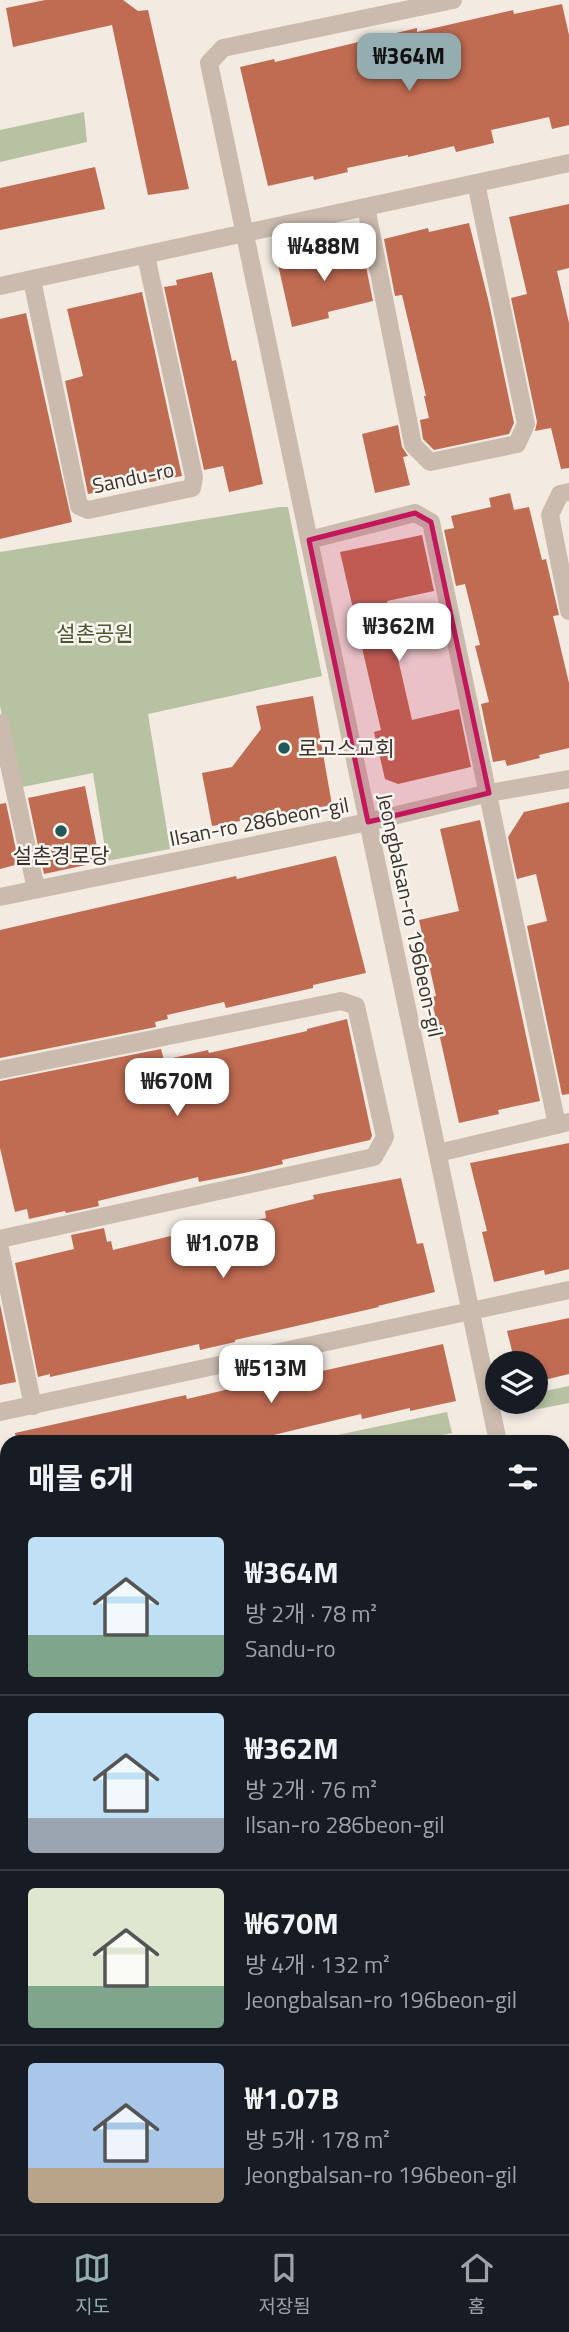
<!DOCTYPE html>
<html lang="ko">
<meta charset="utf-8">
<style>
:root{--surface:#171b24;--page:#20242c;--text:#f1f3f6;--muted:#9ea1a6;--line:#363941;--accent:#94adb0}
body{margin:0;font-family:"Titillium Web","Noto Sans KR",sans-serif;background:var(--page);color:var(--text);height:100vh;display:flex;flex-direction:column;font-size:26px;white-space:nowrap}
*{box-sizing:border-box;margin:0}
p{font-size:23px;color:var(--muted)}
.icon{flex:none;width:38px;height:38px;fill:none;stroke:currentColor;stroke-width:2;stroke-linecap:round;stroke-linejoin:round}
.map{position:relative;flex:1;overflow:hidden}
.panel{position:absolute;left:0px;top:1435px;width:570px;height:800px;display:flex;flex-direction:column;background:var(--surface);border-radius:21px 21px 0 0;box-shadow:0 4px 10px #0003}
.panel>*{flex:none}
.buttons{position:absolute;left:485px;top:1351px;display:grid;gap:14px}
.buttons a{display:grid;place-items:center;width:63px;height:63px;border-radius:50%;background:var(--surface);box-shadow:0 4px 10px #0003;font-size:35px}
.price{position:absolute;translate:-50% -60px;padding:0 16px;border-radius:14px;background:#fff;color:#222;font-size:23px;line-height:46px;filter:drop-shadow(0 2px 4px #0008)}
.price::after{content:'';position:absolute;left:50%;top:42px;width:21px;height:16px;margin-left:-10px;background:inherit;clip-path:polygon(0 0,100% 0,50% 100%)}
.price.current{background:var(--accent);color:#111}
ul{padding:0;list-style:none}
li{display:flex;align-items:center;gap:21px;height:175px;padding:0 28px}
li+li{border-top:2px solid var(--line)}
li span{display:grid;place-items:center;flex:none;width:196px;height:140px;border-radius:7px;color:#555}
li>.icon{margin-inline-start:auto}
span .icon{width:84px;height:84px;fill:#fffc;stroke-width:1}
li b{font-size:30px}
h2{display:flex;justify-content:space-between;align-items:center;height:84px;padding:0 28px;font-size:30px}
.menu{display:flex;justify-content:space-around;align-items:center;height:98px;border-top:2px solid var(--line);background:var(--surface);font-size:19px;color:var(--muted)}
.menu a{display:grid;justify-items:center;gap:4px}
.menu .current{color:var(--accent)}
.map>svg:first-child{display:block}
.green{fill:#b7c2a2}
.building{fill:#c06c53}
.lines{fill:none;stroke-linecap:round;stroke-linejoin:round}
.minor{stroke:#cbbbae;stroke-width:18}
.major{stroke:#7b675e;stroke-width:18}
.marked{fill:#c2185b;fill-opacity:0.2;stroke:#c2185b;stroke-width:5;stroke-linejoin:round}
.poi-dot{fill:#23575a;stroke:#faf5ef;stroke-width:2.5}
.labels{text-anchor:middle;dominant-baseline:central;stroke-width:5;stroke-linejoin:round;paint-order:stroke}
.street-label{font-size:21px;fill:#3a302c;stroke:#faf5ef}
.park-label{font-size:21px;fill:#495731;stroke:#faf5ef}
.poi-label{font-size:21px;fill:#3a302c;stroke:#faf5ef;text-anchor:start}
</style>
<div class="map">
<svg width="569" height="2234" viewBox="0 0 569 2234">
<rect width="100%" height="100%" fill="#f3ebe2"/>
<g class="green">
<polygon points="84,112 87,142 0,162 0,130"/>
<polygon points="280,507 288,507 322,676 148,714 170,849 107,861 93,773 17,788 0,706 0,552"/>
<polygon points="569,1386 569,1403 528,1411 527,1402 536,1402 536,1393"/>
<polygon points="447,1412 452,1433 410,1442 304,1442"/>
<polygon points="569,2133 569,2234 529,2234 528,2228 564,2228 564,2134"/>
</g>
<g class="building">
<polygon points="45,0 123,0 138,11 148,10 189,189 148,195 112,25 13,47 6,8"/>
<polygon points="562,4 569,35 569,125 552,129 549,117 491,130 494,143 456,152 454,146 408,157 408,155 347,168 348,172 314,180 313,176 268,186 240,67 274,59 275,62 417,28 417,32 513,10 514,14"/>
<polygon points="95,167 105,209 0,230 0,188"/>
<polygon points="569,204 569,268 557,271 569,323 569,468 561,469 551,428 535,431 537,422 511,298 527,294 509,217"/>
<polygon points="469,223 489,303 514,423 509,434 434,450 423,439 420,420 429,418 424,396 426,396 402,295 395,296 384,239 428,228 429,232"/>
<polygon points="361,242 373,301 328,312 329,318 292,327 277,260"/>
<polygon points="212,272 232,361 236,360 263,484 229,492 223,466 204,470 164,287 177,285 176,280"/>
<polygon points="142,292 182,476 88,494 65,381 83,376 67,309"/>
<polygon points="26,313 72,522 0,539 0,319"/>
<polygon points="398,425 402,447 408,456 403,457 410,485 375,493 362,434"/>
<polygon points="510,493 514,510 529,507 542,560 546,559 559,615 553,616 569,683 569,748 539,755 540,758 507,766 505,760 493,762 481,704 489,702 475,646 480,645 465,584 456,586 444,530 454,528 451,516 491,507 489,498"/>
<polygon points="422,535 434,591 387,601 388,606 386,606 412,720 459,709 471,767 398,784 385,779 374,732 381,730 340,552"/>
<polygon points="313,696 332,805 212,826 202,773 232,767 261,729 256,706"/>
<polygon points="85,786 100,862 44,874 28,798"/>
<polygon points="569,802 569,1094 562,1095 527,926 547,921 536,874 517,879 508,837 524,812"/>
<polygon points="6,803 19,864 0,869 0,804"/>
<polygon points="480,820 540,1101 498,1110 499,1114 459,1123 431,997 436,996 419,920 459,911 440,829"/>
<polygon points="336,856 366,973 313,985 313,988 226,1008 224,1002 167,1015 168,1019 155,1022 156,1027 0,1058 0,930 236,876 237,879"/>
<polygon points="347,1019 372,1136 370,1140 282,1160 283,1164 244,1173 199,1182 198,1177 98,1201 99,1206 66,1213 65,1211 29,1219 27,1209 15,1212 0,1148 0,1081 161,1049 164,1060 208,1050 209,1053 307,1031 307,1029"/>
<polygon points="569,1143 569,1269 545,1275 544,1270 494,1282 482,1232 487,1231 470,1163"/>
<polygon points="401,1178 417,1244 423,1243 435,1292 378,1306 379,1307 235,1340 235,1342 200,1350 199,1344 50,1377 50,1374 38,1377 15,1263 74,1249 71,1235 104,1228 107,1242 111,1241 113,1250 212,1226 213,1230 266,1218 265,1211 314,1199 313,1195"/>
<polygon points="0,1304 16,1382 0,1385"/>
<polygon points="569,1318 569,1374 536,1382 536,1363 515,1363 507,1331"/>
<polygon points="443,1344 456,1401 410,1411 410,1408 362,1419 361,1414 261,1438 261,1435 228,1442 16,1442 15,1433 186,1395 187,1399 242,1386 242,1389"/>
</g>
<g class="lines">
<g class="minor">
<polyline points="453,0 223,48 209,63 498,1442"/>
<polyline points="366,207 413,445 430,462 517,444 526,424 476,183"/>
<polyline points="32,280 79,506 88,510 192,488 194,477 146,256"/>
<polyline points="0,286 569,163"/>
<polyline points="569,492 560,494 550,515 569,611"/>
<polyline points="309,540 415,513 431,522 557,1125"/>
<polyline points="0,723 36,889"/>
<polyline points="0,897 368,822 489,793 569,779"/>
<polyline points="0,1070 341,1001 356,1006 385,1137 374,1157 0,1239"/>
<polyline points="438,1153 569,1122"/>
<polyline points="0,1249 33,1406"/>
<polyline points="0,1412 569,1290"/>
<polyline points="0,1742 7,1740"/>
<polyline points="564,1756 569,1782"/>
<polyline points="0,1900 7,1932"/>
<polyline points="564,1945 569,1944"/>
<polyline points="0,2064 7,2063"/>
<polyline points="73,2228 75,2234"/>
<polyline points="239,2228 244,2234"/>
</g>
<g class="major">
<polyline points="564,1459 569,1458"/>
<polyline points="0,1580 7,1579"/>
</g>
</g>
<path class="marked" d="M415,513l16,9 58,271 -121,29 -59,-282z"/>
<g class="poi-dot">
<circle cx="284" cy="748" r="7"/>
<circle cx="61" cy="831" r="7"/>
</g>
<g class="labels">
<g class="street-label">
<text transform="translate(133 477) rotate(-12)">Sandu-ro</text>
<text transform="translate(259 821) rotate(-11)">Ilsan-ro 286beon-gil</text>
<text transform="translate(411 915) rotate(78)">Jeongbalsan-ro 196beon-gil</text>
</g>
<g class="park-label">
<text x="95" y="633">설촌공원</text>
</g>
<g class="poi-label">
<text x="298" y="748">로고스교회</text>
<text x="61" y="855" text-anchor="middle">설촌경로당</text>
</g>
</g>
</svg>
<div class="buttons">
<a><svg class="icon" aria-label="layers" viewBox="0 0 24 24"><path d="M12 4l9 5-9 5-9-5zM3 14l9 5 9-5"/></svg></a>
</div>
<b class="price current" style="left:409px;top:93px">₩364M</b>
<b class="price" style="left:324px;top:283px">₩488M</b>
<b class="price" style="left:399px;top:663px">₩362M</b>
<b class="price" style="left:177px;top:1118px">₩670M</b>
<b class="price" style="left:223px;top:1280px">₩1.07B</b>
<b class="price" style="left:271px;top:1405px">₩513M</b>
<section class="panel">
<h2>매물 6개<svg class="icon" aria-label="filters" viewBox="0 0 24 24"><path d="M4 7h16M4 17h16"/><circle cx="9" cy="7" r="2"/><circle cx="15" cy="17" r="2"/></svg></h2>
<ul>
<li><span style="background:linear-gradient(#bfe0f5 70%,#7fa58c 0)"><svg class="icon" aria-label="home" viewBox="0 0 24 24"><path d="M3 11l9-7 9 7M6 9v11h12V9"/></svg></span><div><b>₩364M</b><p>방 2개 · 78 m²</p><p>Sandu-ro</p></div></li>
<li><span style="background:linear-gradient(#bfe0f5 75%,#9aa5b1 0)"><svg class="icon" aria-label="home" viewBox="0 0 24 24"><path d="M3 11l9-7 9 7M6 9v11h12V9"/></svg></span><div><b>₩362M</b><p>방 2개 · 76 m²</p><p>Ilsan-ro 286beon-gil</p></div></li>
<li><span style="background:linear-gradient(#dfe7d0 70%,#7fa58c 0)"><svg class="icon" aria-label="home" viewBox="0 0 24 24"><path d="M3 11l9-7 9 7M6 9v11h12V9"/></svg></span><div><b>₩670M</b><p>방 4개 · 132 m²</p><p>Jeongbalsan-ro 196beon-gil</p></div></li>
<li><span style="background:linear-gradient(#a9c7e8 75%,#b9a48a 0)"><svg class="icon" aria-label="home" viewBox="0 0 24 24"><path d="M3 11l9-7 9 7M6 9v11h12V9"/></svg></span><div><b>₩1.07B</b><p>방 5개 · 178 m²</p><p>Jeongbalsan-ro 196beon-gil</p></div></li>
</ul>
</section>
</div>
<nav class="menu">
<a class="current"><svg class="icon" aria-label="map" viewBox="0 0 24 24"><path d="M3 6l6-2 6 2 6-2v14l-6 2-6-2-6 2zM9 4v14M15 6v14"/></svg>지도</a>
<a><svg class="icon" aria-label="saved" viewBox="0 0 24 24"><path d="M7 4h10v16l-5-4-5 4z"/></svg>저장됨</a>
<a><svg class="icon" aria-label="home" viewBox="0 0 24 24"><path d="M3 11l9-7 9 7M6 9v11h12V9"/></svg>홈</a>
</nav>
